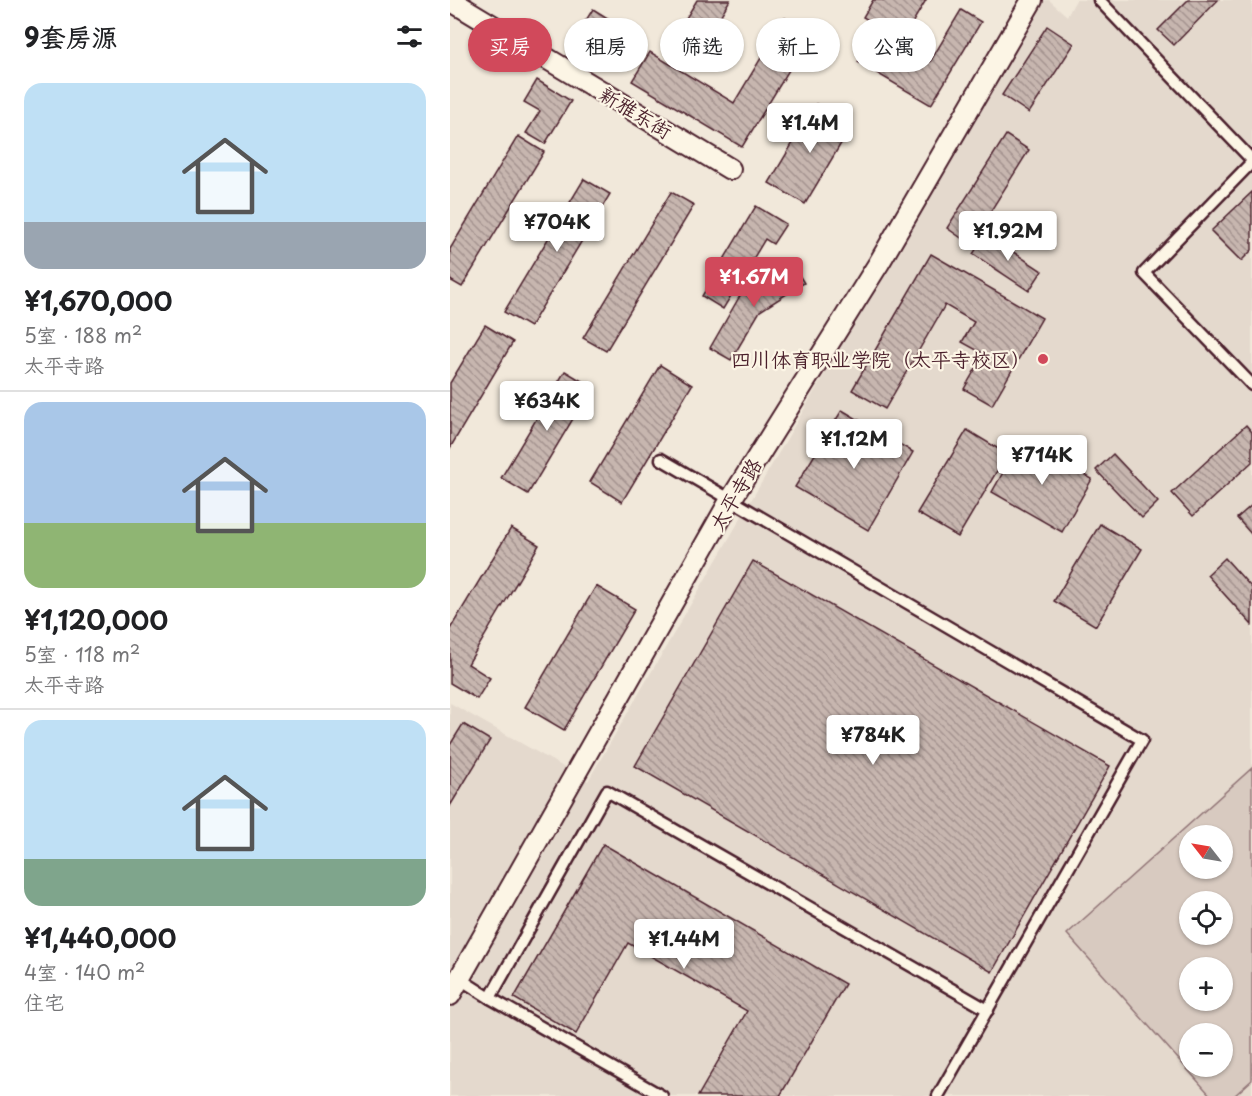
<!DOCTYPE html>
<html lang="zh">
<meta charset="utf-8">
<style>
:root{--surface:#fff;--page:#f2f2f2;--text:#202124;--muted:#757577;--line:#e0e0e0;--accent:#d1495b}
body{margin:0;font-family:"Playpen Sans","LXGW WenKai TC",sans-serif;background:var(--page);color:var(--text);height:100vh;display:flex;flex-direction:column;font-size:22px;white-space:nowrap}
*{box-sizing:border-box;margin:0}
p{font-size:20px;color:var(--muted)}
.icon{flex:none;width:33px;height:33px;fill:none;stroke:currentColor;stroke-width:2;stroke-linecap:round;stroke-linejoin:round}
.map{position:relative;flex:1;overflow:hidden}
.panel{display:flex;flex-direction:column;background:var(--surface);width:450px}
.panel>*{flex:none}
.guide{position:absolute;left:18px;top:18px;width:570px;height:54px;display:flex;gap:12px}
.needle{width:39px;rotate:301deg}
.buttons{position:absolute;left:729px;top:825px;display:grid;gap:12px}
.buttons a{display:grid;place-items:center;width:54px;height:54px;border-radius:50%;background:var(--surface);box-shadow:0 2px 4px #0004;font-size:30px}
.price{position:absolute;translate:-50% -51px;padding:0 14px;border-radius:6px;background:#fff;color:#222;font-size:20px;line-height:39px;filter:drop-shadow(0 2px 3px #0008)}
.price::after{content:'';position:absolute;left:50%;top:36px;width:18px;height:14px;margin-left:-9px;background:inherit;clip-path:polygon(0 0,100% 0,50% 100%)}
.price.current{background:var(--accent);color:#fff}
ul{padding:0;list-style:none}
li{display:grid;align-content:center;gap:12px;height:318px;padding:0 24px}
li+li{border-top:2px solid var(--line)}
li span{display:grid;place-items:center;height:186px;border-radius:18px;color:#555}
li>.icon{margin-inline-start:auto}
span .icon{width:108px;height:108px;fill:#fffc;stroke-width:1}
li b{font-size:26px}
h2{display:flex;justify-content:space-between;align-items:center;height:72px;padding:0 24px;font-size:26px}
.pill{padding:0 21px;border-radius:27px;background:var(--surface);box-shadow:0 2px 4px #0004;font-size:21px;line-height:54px}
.pill.current{background:var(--accent);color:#fff}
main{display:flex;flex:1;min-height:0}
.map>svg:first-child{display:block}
.built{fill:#e4d9cd;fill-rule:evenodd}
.grass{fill:#d8cac0;stroke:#917476;stroke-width:1.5;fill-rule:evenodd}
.building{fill:url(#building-back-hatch);stroke:#4a1f2b;stroke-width:1.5}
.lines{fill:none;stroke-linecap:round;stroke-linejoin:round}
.service-casing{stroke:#4a1f2b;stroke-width:15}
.minor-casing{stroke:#4a1f2b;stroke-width:24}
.service{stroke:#fcf5e5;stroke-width:10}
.minor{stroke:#fcf5e5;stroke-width:20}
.poi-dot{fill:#d1495b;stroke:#fcf5e5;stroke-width:2}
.labels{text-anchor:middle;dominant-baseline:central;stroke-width:4.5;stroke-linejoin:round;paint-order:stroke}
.street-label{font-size:20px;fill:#4a1f2b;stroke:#fcf5e5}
.poi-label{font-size:20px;fill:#4a1f2b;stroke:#fcf5e5;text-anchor:end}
</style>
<main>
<section class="panel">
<h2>9套房源<svg class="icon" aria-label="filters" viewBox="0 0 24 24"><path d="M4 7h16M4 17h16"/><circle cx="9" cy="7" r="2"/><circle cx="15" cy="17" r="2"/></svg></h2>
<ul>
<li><span style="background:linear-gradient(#bfe0f5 75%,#9aa5b1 0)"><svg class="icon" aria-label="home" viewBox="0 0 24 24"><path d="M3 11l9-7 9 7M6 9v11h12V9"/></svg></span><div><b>¥1,670,000</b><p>5室 · 188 m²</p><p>太平寺路</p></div></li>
<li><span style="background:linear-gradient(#a9c7e8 65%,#8fb573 0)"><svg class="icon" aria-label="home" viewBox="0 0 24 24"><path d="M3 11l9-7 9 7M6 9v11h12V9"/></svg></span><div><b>¥1,120,000</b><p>5室 · 118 m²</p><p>太平寺路</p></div></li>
<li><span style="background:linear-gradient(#bfe0f5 75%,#7fa58c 0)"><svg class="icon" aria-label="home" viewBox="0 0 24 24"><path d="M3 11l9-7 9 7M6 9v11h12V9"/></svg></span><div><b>¥1,440,000</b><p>4室 · 140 m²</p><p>住宅</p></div></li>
</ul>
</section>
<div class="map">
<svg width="802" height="1096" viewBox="0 0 802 1096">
<defs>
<pattern id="building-back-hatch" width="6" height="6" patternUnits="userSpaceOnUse" patternTransform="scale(1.5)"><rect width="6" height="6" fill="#c7b6af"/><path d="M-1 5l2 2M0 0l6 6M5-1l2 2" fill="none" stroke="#a4938f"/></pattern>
</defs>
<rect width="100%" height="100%" fill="#f1e8da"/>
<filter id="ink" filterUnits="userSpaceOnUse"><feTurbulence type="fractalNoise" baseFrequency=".0167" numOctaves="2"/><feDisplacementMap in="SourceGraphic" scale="12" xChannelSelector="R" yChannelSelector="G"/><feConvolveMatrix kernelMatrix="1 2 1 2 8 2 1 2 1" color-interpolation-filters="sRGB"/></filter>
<g filter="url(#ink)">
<path class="built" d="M592,0h7l18,16 9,-16h176v1096h-802v-393l138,78zM740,836h32v32h-32zM740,902h32v32h-32zM740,968h32v32h-32zM740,1034h32v32h-32z"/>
<path class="grass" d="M802,768v312l-18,16h-23l-144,-162zM740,836h32v32h-32zM740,902h32v32h-32zM740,968h32v32h-32zM740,1034h32v32h-32z"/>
<g class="building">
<polygon points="247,0 280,0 251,48 227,33"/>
<polygon points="423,0 476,0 452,40 413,17"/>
<polygon points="738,0 768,0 724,45 708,30"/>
<polygon points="143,9 172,27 155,55 125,38"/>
<polygon points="511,10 531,22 481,105 408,62 420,43 452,62 459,50 480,62"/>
<polygon points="335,18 361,34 292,147 182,81 200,52 284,103"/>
<polygon points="597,26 624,44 579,113 552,95"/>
<polygon points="87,80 121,101 95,144 76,133 90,111 74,102"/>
<polygon points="366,104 402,125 355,204 319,183"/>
<polygon points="556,135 579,150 520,244 497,228"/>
<polygon points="68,136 94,152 12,287 0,280 0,249"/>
<polygon points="134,179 160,194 80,327 54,312"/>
<polygon points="221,192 244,205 156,351 133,338"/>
<polygon points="802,192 802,250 791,261 761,231"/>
<polygon points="306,206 336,224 323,244 315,239 273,309 252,296"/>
<polygon points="536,234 592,271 579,291 523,254"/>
<polygon points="481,254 592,318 542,405 514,389 534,354 512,342 524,322 495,305 435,409 402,390"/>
<polygon points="341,262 354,283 310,311 281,360 260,348 291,294"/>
<polygon points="35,325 63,342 0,448 0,383"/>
<polygon points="210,365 242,385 172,502 140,482"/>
<polygon points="115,371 142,387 78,494 51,478"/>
<polygon points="392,410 463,452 418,530 345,487"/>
<polygon points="796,425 802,432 802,462 743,516 722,493"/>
<polygon points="517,430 557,454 508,537 467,513"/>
<polygon points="572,439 642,479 612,532 542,492"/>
<polygon points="663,454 708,502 692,518 646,470"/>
<polygon points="802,505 802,535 787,518"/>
<polygon points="650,524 692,549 646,626 604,601"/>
<polygon points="61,528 89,545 18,664 40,678 27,699 0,683 0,629"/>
<polygon points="775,558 802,588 802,625 757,575"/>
<polygon points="303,561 660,766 542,972 185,766"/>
<polygon points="146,586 185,609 114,730 75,707"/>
<polygon points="13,724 40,740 0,806 0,745"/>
<polygon points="153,844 395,984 330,1096 248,1096 297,1011 178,943 126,1034 64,998"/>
</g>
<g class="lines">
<defs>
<g id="service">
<polyline points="649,0 802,160"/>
<polyline points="802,162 694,273 802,385"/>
<polyline points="211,459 692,740 488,1096"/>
<polyline points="10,979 40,998 212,1096"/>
<polyline points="40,998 157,791 538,1010"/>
</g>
<g id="minor">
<polyline points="0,0 280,169"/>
<polyline points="0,995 280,501 429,263 582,0"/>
</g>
</defs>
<use href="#service" class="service-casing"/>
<use href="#minor" class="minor-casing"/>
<use href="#service" class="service"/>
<use href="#minor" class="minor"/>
</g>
</g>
<circle class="poi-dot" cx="593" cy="359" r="6"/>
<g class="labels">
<g class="street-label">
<text transform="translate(186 112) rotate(31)">新雅东街</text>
<text transform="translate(285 494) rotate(-59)">太平寺路</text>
</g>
<g class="poi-label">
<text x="581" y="359">四川体育职业学院（太平寺校区）</text>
</g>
</g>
</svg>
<div class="buttons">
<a><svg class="needle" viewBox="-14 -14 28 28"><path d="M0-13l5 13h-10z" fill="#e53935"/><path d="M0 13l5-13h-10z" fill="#757577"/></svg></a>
<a><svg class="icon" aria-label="locate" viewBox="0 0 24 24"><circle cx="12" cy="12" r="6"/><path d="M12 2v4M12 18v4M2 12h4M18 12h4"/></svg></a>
<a>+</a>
<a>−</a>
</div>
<b class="price" style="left:360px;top:154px">¥1.4M</b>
<b class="price" style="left:107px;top:253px">¥704K</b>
<b class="price" style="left:558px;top:262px">¥1.92M</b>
<b class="price current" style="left:304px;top:308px">¥1.67M</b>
<b class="price" style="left:97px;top:432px">¥634K</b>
<b class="price" style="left:404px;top:470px">¥1.12M</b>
<b class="price" style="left:592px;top:486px">¥714K</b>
<b class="price" style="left:423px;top:766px">¥784K</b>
<b class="price" style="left:234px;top:970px">¥1.44M</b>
<div class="guide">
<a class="pill current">买房</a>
<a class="pill">租房</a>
<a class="pill">筛选</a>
<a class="pill">新上</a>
<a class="pill">公寓</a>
</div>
</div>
</main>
